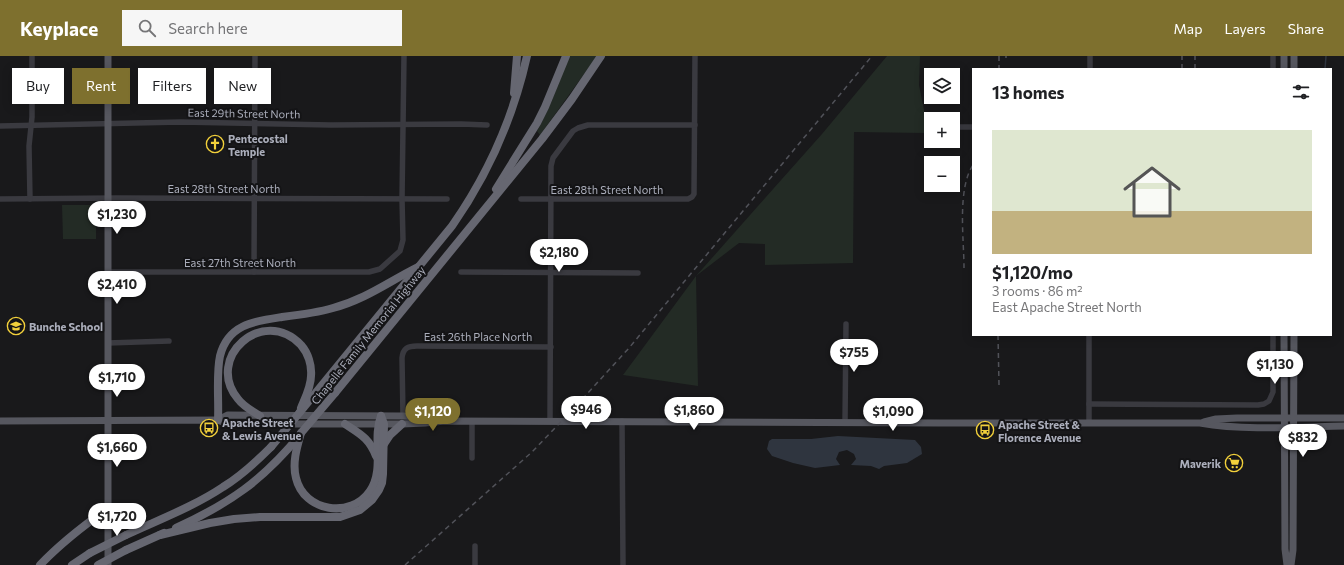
<!DOCTYPE html>
<meta charset="utf-8">
<style>
:root{--surface:#fff;--page:#f6f6f6;--text:#202124;--muted:#757577;--line:#e0e0e0;--accent:#7e702e}
body{margin:0;font-family:Commissioner,sans-serif;background:var(--page);color:var(--text);height:100vh;display:flex;flex-direction:column;font-size:15px;white-space:nowrap}
*{box-sizing:border-box;margin:0}
p{font-size:13px;color:var(--muted)}
.icon{flex:none;width:22px;height:22px;fill:none;stroke:currentColor;stroke-width:2;stroke-linecap:round;stroke-linejoin:round}
.map{position:relative;flex:1;overflow:hidden}
.drawer{position:absolute;left:972px;top:12px;width:360px;height:268px;display:flex;flex-direction:column;background:var(--surface);border-radius:0px;box-shadow:0 2px 10px #0003}
.drawer>*{flex:none}
.hud{position:absolute;left:12px;top:12px;width:380px;height:36px;display:flex;gap:8px}
.tools{position:absolute;left:924px;top:12px;display:grid;gap:8px}
.tools a{display:grid;place-items:center;width:36px;height:36px;border-radius:0px;background:var(--surface);box-shadow:0 2px 10px #0003;font-size:20px}
.price{position:absolute;translate:-50% -34px;padding:0 9px;border-radius:14px;background:#fff;color:#222;font-size:13px;line-height:26px;filter:drop-shadow(0 1px 2px #0008)}
.price::after{content:'';position:absolute;left:50%;top:24px;width:12px;height:9px;margin-left:-6px;background:inherit;clip-path:polygon(0 0,100% 0,50% 100%)}
.price.active{background:var(--accent);color:#fff}
ul{padding:0;list-style:none}
li{display:grid;align-content:center;gap:8px;height:212px;padding:0 20px}
li+li{border-top:1px solid var(--line)}
li span{display:grid;place-items:center;height:124px;border-radius:0px;color:#555}
li>.icon{margin-inline-start:auto}
span .icon{width:72px;height:72px;fill:#fffc;stroke-width:1}
li b{font-size:17px}
h2{display:flex;justify-content:space-between;align-items:center;height:48px;padding:0 20px;font-size:17px}
.chip{padding:0 14px;border-radius:0px;background:var(--surface);box-shadow:0 2px 10px #0003;font-size:14px;line-height:36px}
.chip.active{background:var(--accent);color:#fff}
header{display:flex;align-items:center;gap:24px;box-sizing:border-box;height:56px;padding:0 20px;background:var(--accent);color:#fff}
header strong{font-size:19px}
nav{display:flex;gap:22px;margin-inline-start:auto;font-size:14px}
.search{width:280px;height:36px;background:var(--page);display:flex;align-items:center;gap:10px;box-sizing:border-box;padding:0 14px;border-radius:0px;color:var(--muted);font-size:15px}
.map>svg:first-child{display:block}
.green{fill:#232b25}
.water{fill:#2f353f}
.lines{fill:none;stroke-linecap:round;stroke-linejoin:round}
.stream{stroke:#2f353f;stroke-width:1.5}
.minor{stroke:#3a3a40;stroke-width:5.5}
.major{stroke:#56575f;stroke-width:7}
.highway{stroke:#666771;stroke-width:8}
.rail{stroke:#515259;stroke-width:1.5;stroke-dasharray:5 4;stroke-linecap:butt}
.highway-bridge{stroke:#666771;stroke-width:8}
.labels{text-anchor:middle;dominant-baseline:central;stroke-width:4;stroke-linejoin:round;paint-order:stroke}
.street-label{font-size:11px;fill:#abaebb;stroke:#141416}
.poi-label{font-size:11px;font-weight:bold;fill:#abaebb;stroke:#141416;text-anchor:start}
</style>
<header>
<strong>Keyplace</strong>
<div class="search"><svg class="icon" aria-label="search" viewBox="0 0 24 24"><circle cx="10" cy="10" r="6"/><path d="M15 15l6 6"/></svg>Search here</div>
<nav><a>Map</a><a>Layers</a><a>Share</a></nav>
</header>
<div class="map">
<svg width="1344" height="509" viewBox="0 0 1344 509">
<rect width="100%" height="100%" fill="#19191b"/>
<g class="green">
<path d="M569,0h28l-57,79 -3,-4c14,-24 22,-49 32,-75z"/>
<polygon points="887,0 920,0 919,29 925,59 925,77 854,76 853,207 765,209 765,188 739,187 696,220 698,330 623,319 696,220 822,78"/>
<polygon points="62,149 99,149 99,153 96,158 96,183 63,183"/>
</g>
<polygon class="water" points="838,380 915,384 921,391 922,398 907,407 884,410 879,413 871,410 851,409 856,403 854,398 847,394 839,396 836,403 840,409 815,412 793,407 772,400 767,393 769,385 772,383 811,383"/>
<g class="lines">
<polyline class="stream" points="1325,13 1326,0"/>
<g class="minor">
<polyline points="1090,0 1090,13"/>
<polyline points="1273,0 1273,13"/>
<polyline points="0,70 181,66 331,69 461,68 487,69"/>
<polyline points="958,71 973,71"/>
<polyline points="0,143 117,142 447,143"/>
<polyline points="30,143 29,90 32,61 32,0"/>
<polyline points="521,143 688,143 692,141 694,138 695,0"/>
<polyline points="108,216 369,216 380,213 400,195 403,184 402,143 404,0"/>
<polyline points="254,216 255,0"/>
<polyline points="461,216 638,217"/>
<polyline points="108,287 169,285"/>
<polyline points="1089,348 1258,349 1264,348 1269,345 1273,336 1273,279"/>
<path d="M403,360l-1,-58c1,-10 6,-12 15,-12l134,1"/>
<polyline points="550,365 551,110 553,102 573,75 578,72 588,69 695,69"/>
<polyline points="622,365 623,509"/>
<polyline points="845,366 846,268"/>
<polyline points="1089,366 1089,279"/>
<polyline points="472,402 472,365"/>
<polyline points="475,509 475,490"/>
</g>
<g class="major">
<polyline points="108,0 108,509"/>
<polyline points="1284,0 1284,13"/>
<polyline points="1294,0 1294,13"/>
<polyline points="1284,279 1285,493 1287,509"/>
<polyline points="218,364 228,359 403,360 419,361 437,363"/>
<path d="M0,365l218,-1 9,4h175l23,-1 20,-2 495,2h260c46,8 97,4 144,3"/>
<polyline points="1204,366 1216,363 1237,362 1344,362"/>
<polyline points="1291,509 1293,494 1294,279"/>
</g>
<g class="highway">
<polyline points="514,37 517,0"/>
<polyline points="496,133 537,67 545,51 566,0"/>
<polyline points="335,337 542,83 572,43 601,0"/>
<path d="M300,356l152,-186c37,-53 61,-107 75,-170"/>
<path d="M260,360c-8,-5 -17,-10 -22,-17 -34,-41 25,-94 63,-54 7,8 11,20 10,31 0,11 -6,22 -10,32"/>
<path d="M218,364c1,-19 -2,-46 2,-64 8,-32 35,-35 62,-39 17,-2 34,-4 51,-9 33,-9 55,-26 85,-41"/>
<path d="M345,368c15,10 24,14 31,32"/>
<path d="M301,377c-4,14 -9,30 -5,45 8,34 55,41 74,13 15,-22 2,-52 11,-75"/>
<polyline points="384,388 390,379 402,368"/>
<path d="M176,472c54,-25 86,-47 124,-93"/>
<path d="M126,479c32,-15 67,-28 97,-48 18,-11 33,-25 48,-40"/>
<polyline points="160,479 210,467 234,463 260,461 340,461 360,454 372,444 379,434 382,427 383,418 384,368 381,360"/>
<polyline points="126,494 164,477"/>
<path d="M40,509c20,-21 43,-39 67,-56"/>
<polyline points="72,509 90,497"/>
</g>
<g class="rail">
<polyline points="999,0 999,13"/>
<polyline points="1006,0 1006,2"/>
<polyline points="1182,13 1182,0"/>
<polyline points="1195,13 1195,0"/>
<path d="M964,212c0,-29 -7,-79 9,-103"/>
<polyline points="998,279 999,329"/>
<polyline points="405,509 532,396 576,350 629,292 872,0"/>
</g>
<g class="highway-bridge">
<polyline points="301,377 335,337"/>
<polyline points="271,391 300,356"/>
<polyline points="90,497 126,479"/>
<polyline points="98,509 126,494"/>
</g>
</g>
<defs>
<symbol id="church-ring" viewBox="-11 -11 22 22"><circle r="9.5" fill="#141416" stroke="#f2d03b" stroke-width="1.5"/><path d="M-1.2-6h2.4v3.5h3.3v2.4h-3.3V6h-2.4V-.1h-3.3v-2.4h3.3Z" fill="#f2d03b"/></symbol>
<symbol id="school-ring" viewBox="-11 -11 22 22"><circle r="9.5" fill="#141416" stroke="#f2d03b" stroke-width="1.5"/><path d="M0-5L7-2L0 1L-7-2ZM-4 1L0 2.5L4 1V4Q0 6-4 4Z" fill="#f2d03b"/></symbol>
<symbol id="bus-ring" viewBox="-11 -11 22 22"><circle r="9.5" fill="#141416" stroke="#f2d03b" stroke-width="1.5"/><path d="M-5-6H5V4H4V6H2V4H-2V6H-4V4H-5ZM-3.5-4V0h7V-4ZM-3.5 1.2v1.5H-2V1.2ZM2 1.2v1.5H3.5V1.2Z" fill="#f2d03b"/></symbol>
<symbol id="supermarket-ring" viewBox="-11 -11 22 22"><circle r="9.5" fill="#141416" stroke="#f2d03b" stroke-width="1.5"/><path d="M-6-5.5h2.5l.6 2H6L4.5 2H-2.5L-4.4-4H-6ZM-1.5 3.2a1.3 1.3 0 1 0 .1 0ZM3 3.2a1.3 1.3 0 1 0 .1 0Z" fill="#f2d03b"/></symbol>
</defs>
<g fill-rule="evenodd">
<use href="#church-ring" x="205" y="78" width="20" height="20"/>
<use href="#school-ring" x="6" y="260" width="20" height="20"/>
<use href="#bus-ring" x="199" y="362" width="20" height="20"/>
<use href="#bus-ring" x="975" y="364" width="20" height="20"/>
<use href="#supermarket-ring" x="1224" y="397" width="20" height="20"/>
</g>
<g class="labels">
<g class="street-label">
<text transform="translate(244 57) rotate(1)">East 29th Street North</text>
<text x="224" y="132">East 28th Street North</text>
<text x="607" y="133">East 28th Street North</text>
<text x="240" y="206">East 27th Street North</text>
<text transform="translate(368 279) rotate(-51)">Chapelle Family Memorial Highway</text>
<text x="478" y="280">East 26th Place North</text>
</g>
<g class="poi-label">
<text x="228" y="82">Pentecostal<tspan x="228" dy="13">Temple</tspan></text>
<text x="29" y="270">Bunche School</text>
<text x="222" y="366">Apache Street<tspan x="222" dy="13">&amp; Lewis Avenue</tspan></text>
<text x="998" y="368">Apache Street &amp;<tspan x="998" dy="13">Florence Avenue</tspan></text>
<text x="1221" y="407" text-anchor="end">Maverik</text>
</g>
</g>
</svg>
<div class="tools">
<a><svg class="icon" aria-label="layers" viewBox="0 0 24 24"><path d="M12 4l9 5-9 5-9-5zM3 14l9 5 9-5"/></svg></a>
<a>+</a>
<a>−</a>
</div>
<b class="price" style="left:117px;top:179px">$1,230</b>
<b class="price" style="left:559px;top:217px">$2,180</b>
<b class="price" style="left:117px;top:249px">$2,410</b>
<b class="price" style="left:854px;top:317px">$755</b>
<b class="price" style="left:1275px;top:329px">$1,130</b>
<b class="price" style="left:117px;top:342px">$1,710</b>
<b class="price" style="left:586px;top:374px">$946</b>
<b class="price" style="left:694px;top:375px">$1,860</b>
<b class="price active" style="left:433px;top:376px">$1,120</b>
<b class="price" style="left:893px;top:376px">$1,090</b>
<b class="price" style="left:1303px;top:402px">$832</b>
<b class="price" style="left:117px;top:412px">$1,660</b>
<b class="price" style="left:117px;top:481px">$1,720</b>
<div class="hud">
<a class="chip">Buy</a>
<a class="chip active">Rent</a>
<a class="chip">Filters</a>
<a class="chip">New</a>
</div>
<section class="drawer">
<h2>13 homes<svg class="icon" aria-label="filters" viewBox="0 0 24 24"><path d="M4 7h16M4 17h16"/><circle cx="9" cy="7" r="2"/><circle cx="15" cy="17" r="2"/></svg></h2>
<ul>
<li><span style="background:linear-gradient(#dfe7d0 65%,#c2b280 0)"><svg class="icon" aria-label="home" viewBox="0 0 24 24"><path d="M3 11l9-7 9 7M6 9v11h12V9"/></svg></span><div><b>$1,120/mo</b><p>3 rooms · 86 m²</p><p>East Apache Street North</p></div></li>
</ul>
</section>
</div>
